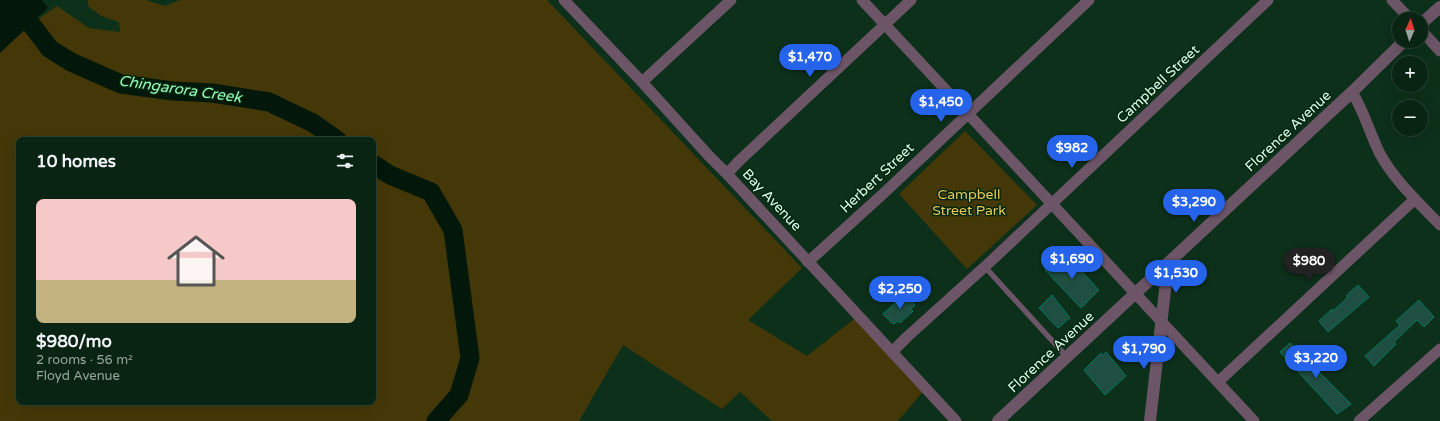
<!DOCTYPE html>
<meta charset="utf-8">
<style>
:root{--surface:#0a2414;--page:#183022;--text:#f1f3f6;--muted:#99a4a0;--line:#2a4134;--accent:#2563eb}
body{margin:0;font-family:"Varela Round",sans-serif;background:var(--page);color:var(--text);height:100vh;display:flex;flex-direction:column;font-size:15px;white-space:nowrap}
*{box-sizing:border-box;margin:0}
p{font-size:13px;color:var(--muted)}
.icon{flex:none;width:22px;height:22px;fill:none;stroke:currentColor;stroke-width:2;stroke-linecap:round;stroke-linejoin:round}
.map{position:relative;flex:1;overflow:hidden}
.drawer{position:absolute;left:16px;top:137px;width:360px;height:268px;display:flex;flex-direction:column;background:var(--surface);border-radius:8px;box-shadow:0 4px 16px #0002,0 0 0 1px var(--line)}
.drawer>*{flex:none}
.needle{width:26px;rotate:3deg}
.buttons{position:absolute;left:1392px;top:12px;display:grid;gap:8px}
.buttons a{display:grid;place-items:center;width:36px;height:36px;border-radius:50%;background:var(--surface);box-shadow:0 4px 16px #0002,0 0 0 1px var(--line);font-size:20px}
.price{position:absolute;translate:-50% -34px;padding:0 9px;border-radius:14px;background:var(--accent);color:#fff;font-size:13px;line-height:26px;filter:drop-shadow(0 1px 2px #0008)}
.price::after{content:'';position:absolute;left:50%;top:24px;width:12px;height:9px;margin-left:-6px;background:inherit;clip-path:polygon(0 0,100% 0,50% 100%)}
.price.current{background:#222;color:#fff}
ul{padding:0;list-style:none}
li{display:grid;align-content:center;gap:8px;height:212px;padding:0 20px}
li span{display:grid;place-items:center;height:124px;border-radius:8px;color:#555}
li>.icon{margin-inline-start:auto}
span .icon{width:72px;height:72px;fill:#fffc;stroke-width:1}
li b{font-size:17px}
h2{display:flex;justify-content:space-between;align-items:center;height:48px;padding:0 20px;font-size:17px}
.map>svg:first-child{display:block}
.green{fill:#443809;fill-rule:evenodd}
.water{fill:#03180a}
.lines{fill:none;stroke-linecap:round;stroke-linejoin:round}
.river{stroke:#03180a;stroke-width:19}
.building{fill:#1e4f42;stroke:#01765e}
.service{stroke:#6d5568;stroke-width:5.5}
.minor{stroke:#6d5568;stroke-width:11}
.tertiary{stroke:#6d5568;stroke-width:12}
.labels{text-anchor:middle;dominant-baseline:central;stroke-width:3;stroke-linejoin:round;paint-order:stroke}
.street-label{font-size:14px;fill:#dbfce3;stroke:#032611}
.park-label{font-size:14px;fill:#e9c859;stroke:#032611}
.water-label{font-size:15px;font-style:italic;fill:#97fab5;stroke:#032611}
</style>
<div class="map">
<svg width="1440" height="421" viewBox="0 0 1440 421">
<rect width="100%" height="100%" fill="#0d301a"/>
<g class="green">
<path d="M88,0h58l19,6 15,-6h367l255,268 -54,52 59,36 51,-40 68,72 -28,33h-126l-32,-29 -18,17 -99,-64 -44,76h-579v-375l57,-40 32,22 31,4 -1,-10 -18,-6 -13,-10zM19,140h354v262h-354z"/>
<polygon points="965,131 1037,205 967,269 899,194"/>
</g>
<polygon class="water" points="0,0 42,0 48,8 0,53"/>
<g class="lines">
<g class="river">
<polyline points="31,24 50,49 71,62 121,84 173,91 212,93 269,102 313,123 337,140"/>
<polyline points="373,164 390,175 431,192 453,230 470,358 459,395 436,421"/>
</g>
</g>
<g class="building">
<polygon points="1063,252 1099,290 1081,308 1045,270"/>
<polygon points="1358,285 1369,297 1328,332 1319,321 1332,309 1333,311 1348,297 1346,296"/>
<polygon points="905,294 915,305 911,309 913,311 900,323 898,321 893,324 883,314"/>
<polygon points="1052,295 1070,318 1058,328 1039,308"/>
<polygon points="1419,300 1434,317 1424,327 1417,320 1394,342 1396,344 1374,366 1365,356 1400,325 1396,321"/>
<polygon points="1290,343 1351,404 1337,414 1280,352"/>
<polygon points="1106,352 1126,376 1105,395 1084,370 1101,353 1103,356"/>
</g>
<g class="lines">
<polyline class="service" points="985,267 1067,357"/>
<g class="minor">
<polyline points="564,0 642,82 709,156 727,174 956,421"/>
<polyline points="862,0 1254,421"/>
<polyline points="1392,0 1410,19"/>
<polyline points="1421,30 1440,51"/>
<polyline points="642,82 731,0"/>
<path d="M1352,92c12,19 18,42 28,62 15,27 39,49 60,71"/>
<polyline points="727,174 738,162 911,0"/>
<polyline points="808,262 884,193 1089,0"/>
<polyline points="892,352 907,337 990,262 1268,0"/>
<polyline points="1218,382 1415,199"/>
<polyline points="1359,421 1440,349"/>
</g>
<g class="tertiary">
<polyline points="1421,24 1440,7"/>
<polyline points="998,421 1352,92 1404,41"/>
<polyline points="1150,421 1168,264"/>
</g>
</g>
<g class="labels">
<g class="street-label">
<text transform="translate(1158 84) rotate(-43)">Campbell Street</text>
<text transform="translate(1288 131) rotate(-43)">Florence Avenue</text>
<text transform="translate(877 178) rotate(-43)">Herbert Street</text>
<text transform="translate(772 200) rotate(47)">Bay Avenue</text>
<text transform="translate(1051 352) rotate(-43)">Florence Avenue</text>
</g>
<g class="park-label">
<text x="969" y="194">Campbell<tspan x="969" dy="16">Street Park</tspan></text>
</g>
<g class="water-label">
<text transform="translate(180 89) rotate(8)">Chingarora Creek</text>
</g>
</g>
</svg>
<div class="buttons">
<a><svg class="needle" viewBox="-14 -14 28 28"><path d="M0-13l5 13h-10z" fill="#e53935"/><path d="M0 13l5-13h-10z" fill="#99a4a0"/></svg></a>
<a>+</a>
<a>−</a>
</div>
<b class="price" style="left:810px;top:78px">$1,470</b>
<b class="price" style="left:941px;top:123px">$1,450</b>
<b class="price" style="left:1072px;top:169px">$982</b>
<b class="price" style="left:1194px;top:223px">$3,290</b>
<b class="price" style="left:1072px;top:280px">$1,690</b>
<b class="price current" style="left:1309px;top:282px">$980</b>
<b class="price" style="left:1176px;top:294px">$1,530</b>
<b class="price" style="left:900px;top:310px">$2,250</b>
<b class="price" style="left:1144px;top:370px">$1,790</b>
<b class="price" style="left:1316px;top:379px">$3,220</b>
<section class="drawer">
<h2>10 homes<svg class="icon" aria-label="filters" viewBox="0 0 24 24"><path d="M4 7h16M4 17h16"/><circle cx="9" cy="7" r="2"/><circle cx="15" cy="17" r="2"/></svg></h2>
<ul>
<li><span style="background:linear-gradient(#f6c9c9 65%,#c2b280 0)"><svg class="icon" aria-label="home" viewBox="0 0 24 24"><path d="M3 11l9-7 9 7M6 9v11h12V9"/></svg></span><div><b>$980/mo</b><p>2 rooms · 56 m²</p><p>Floyd Avenue</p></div></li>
</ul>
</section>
</div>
